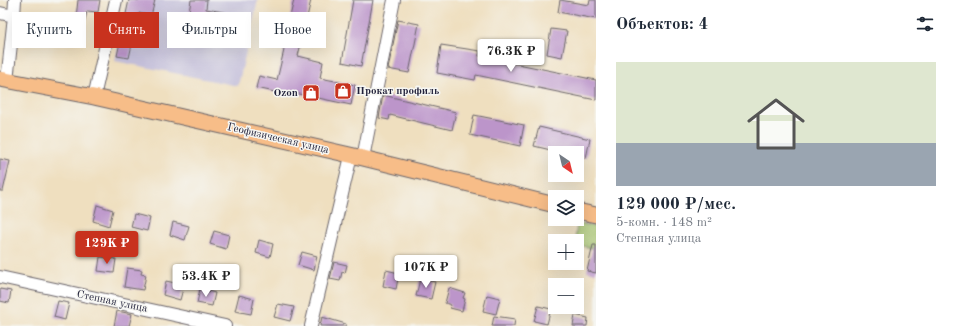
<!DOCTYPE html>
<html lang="ru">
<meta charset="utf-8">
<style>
:root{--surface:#fff;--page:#f6f6f7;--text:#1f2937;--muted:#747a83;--line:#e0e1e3;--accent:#c8321e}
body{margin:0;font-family:"Old Standard TT",serif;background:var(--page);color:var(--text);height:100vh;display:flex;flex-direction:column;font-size:15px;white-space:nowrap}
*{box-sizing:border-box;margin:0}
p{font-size:13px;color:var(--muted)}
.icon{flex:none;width:22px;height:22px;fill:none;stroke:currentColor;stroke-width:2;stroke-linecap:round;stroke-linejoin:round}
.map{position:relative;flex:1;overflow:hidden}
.panel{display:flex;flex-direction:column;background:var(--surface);width:360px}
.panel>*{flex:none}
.hud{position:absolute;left:12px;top:12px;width:380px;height:36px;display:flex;gap:8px}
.needle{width:26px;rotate:145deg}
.fabs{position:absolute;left:548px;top:146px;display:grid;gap:8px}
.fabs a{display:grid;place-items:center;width:36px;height:36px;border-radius:0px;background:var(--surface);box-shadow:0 4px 16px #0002;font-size:20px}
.price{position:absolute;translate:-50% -34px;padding:0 9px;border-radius:4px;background:#fff;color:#222;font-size:13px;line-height:26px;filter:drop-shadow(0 1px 2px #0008)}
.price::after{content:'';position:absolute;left:50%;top:24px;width:12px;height:9px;margin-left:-6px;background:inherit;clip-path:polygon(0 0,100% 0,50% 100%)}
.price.on{background:var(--accent);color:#fff}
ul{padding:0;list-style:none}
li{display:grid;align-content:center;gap:8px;height:212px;padding:0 20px}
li+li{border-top:1px solid var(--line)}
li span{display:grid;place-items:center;height:124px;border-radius:0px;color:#555}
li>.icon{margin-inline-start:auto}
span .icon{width:72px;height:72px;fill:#fffc;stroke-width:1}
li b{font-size:17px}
h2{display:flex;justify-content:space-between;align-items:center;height:48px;padding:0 20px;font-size:17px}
.pill{padding:0 14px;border-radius:0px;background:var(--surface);box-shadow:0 4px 16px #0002;font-size:14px;line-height:36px}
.pill.on{background:var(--accent);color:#fff}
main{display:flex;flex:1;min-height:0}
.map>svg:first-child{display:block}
.industrial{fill:#c5c0da}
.green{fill:#a2c068;stroke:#627152}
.building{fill:#bc95ca}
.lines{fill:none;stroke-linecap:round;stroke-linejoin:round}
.minor-casing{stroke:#6a6469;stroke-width:14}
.major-casing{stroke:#6a6469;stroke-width:17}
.minor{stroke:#fff;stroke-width:12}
.major{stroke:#f7bd88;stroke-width:15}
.labels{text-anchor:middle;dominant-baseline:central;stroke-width:3;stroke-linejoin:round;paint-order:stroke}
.poi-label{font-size:11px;font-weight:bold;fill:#22223b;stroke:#f6f6f2;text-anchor:start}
.street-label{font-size:11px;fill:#22223b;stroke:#f6f6f2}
</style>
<main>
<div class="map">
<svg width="596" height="326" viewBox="0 0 596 326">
<rect width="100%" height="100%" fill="#f6f6f2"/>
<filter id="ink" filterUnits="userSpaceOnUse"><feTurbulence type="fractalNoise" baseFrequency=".025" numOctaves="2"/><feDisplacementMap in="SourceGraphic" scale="8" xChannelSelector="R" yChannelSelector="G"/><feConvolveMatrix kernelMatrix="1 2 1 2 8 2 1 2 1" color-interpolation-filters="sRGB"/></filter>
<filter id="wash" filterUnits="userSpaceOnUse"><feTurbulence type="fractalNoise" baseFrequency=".012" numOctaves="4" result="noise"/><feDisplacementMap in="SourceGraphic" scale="16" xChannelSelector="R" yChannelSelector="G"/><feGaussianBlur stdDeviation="0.9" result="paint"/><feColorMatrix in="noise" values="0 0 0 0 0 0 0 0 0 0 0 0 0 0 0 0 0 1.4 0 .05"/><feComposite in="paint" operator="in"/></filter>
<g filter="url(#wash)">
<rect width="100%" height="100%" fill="#efdfbf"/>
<polygon class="industrial" points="128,0 258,0 238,86 115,61"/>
<polygon class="green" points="577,223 596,227 596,249 577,245 577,241 575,241"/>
<g id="blocks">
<g class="building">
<polygon points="78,0 100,0 98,12 87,11 82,35 64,31 67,16 76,18"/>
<polygon points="129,0 155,0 151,16 139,13 129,58 117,56"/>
<polygon points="191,0 207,0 206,9 241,15 238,29 188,19"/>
<polygon points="294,0 311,0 298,56 323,62 320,78 355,85 351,105 290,92 289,95 256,88 259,76 277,80 284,50 282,49"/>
<polygon points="353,0 373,0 361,66 342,62"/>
<polygon points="560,0 589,5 590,0 596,0 596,19 558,12"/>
<polygon points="398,20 419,24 409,73 388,69"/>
<polygon points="551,29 567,31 562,57 547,54"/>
<polygon points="441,45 480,51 479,56 596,80 596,100 476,75 475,80 437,73"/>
<polygon points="383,95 456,112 452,130 390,115 389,120 379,118"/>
<polygon points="474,115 524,125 520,146 470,135"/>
<polygon points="539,127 590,139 586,158 577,156 577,153 563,153 534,146"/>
<polygon points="0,159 10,161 3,191 0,191"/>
<polygon points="97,205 113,210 109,226 93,221"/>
<polygon points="134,214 150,218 147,231 131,227"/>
<polygon points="173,222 189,226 185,240 170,235"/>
<polygon points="214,231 229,235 226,249 210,244"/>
<polygon points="259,240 273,244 270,257 256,253"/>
<polygon points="593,245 596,245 596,273 587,271"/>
<polygon points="302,252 317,256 314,270 298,265"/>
<polygon points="100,257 116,259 114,273 98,271"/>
<polygon points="334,262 347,265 345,273 342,272 340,281 330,279"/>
<polygon points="127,268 142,270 141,274 146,275 143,290 124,287"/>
<polygon points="386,270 399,273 396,289 383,286"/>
<polygon points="420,279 435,282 431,299 416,296"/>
<polygon points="166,281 184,285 180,300 163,295"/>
<polygon points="449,288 465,293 463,298 465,299 462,311 450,308 451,305 445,303"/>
<polygon points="0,289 11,291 9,303 0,301"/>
<polygon points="200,289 215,293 212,306 197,303"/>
<polygon points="239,295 254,299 251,314 235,311"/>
<polygon points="487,295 500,298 496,314 483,311"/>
<polygon points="58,301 69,303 65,320 54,317"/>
<polygon points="278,304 294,307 290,321 274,317"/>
<polygon points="538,306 551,309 547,324 534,321"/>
<polygon points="117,311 132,314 129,326 114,326"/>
<polygon points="575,315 588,318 587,326 573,326"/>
<polygon points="494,316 515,319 514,326 492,326"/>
<polygon points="322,317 346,324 346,326 320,326"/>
</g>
</g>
</g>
<g filter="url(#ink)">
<use href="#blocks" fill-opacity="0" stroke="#6a6469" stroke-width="1"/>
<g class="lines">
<defs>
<g id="minor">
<polyline points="0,13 14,16 7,81"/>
<polyline points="14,16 15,0"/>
<polyline points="94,97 116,0"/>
<polyline points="363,158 394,0"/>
<polyline points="0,277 225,326"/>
<polyline points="311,326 351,156"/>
</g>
<g id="major">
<polyline points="0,79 94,97 244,131 363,158 555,205"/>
<polyline points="577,211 596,215"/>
</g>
</defs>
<use href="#minor" class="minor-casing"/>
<use href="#major" class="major-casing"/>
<use href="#minor" class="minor"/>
<use href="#major" class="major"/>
</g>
</g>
<defs>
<symbol id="shop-square" viewBox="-11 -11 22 22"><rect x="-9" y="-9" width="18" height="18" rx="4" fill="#c8321e" stroke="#f6f6f2"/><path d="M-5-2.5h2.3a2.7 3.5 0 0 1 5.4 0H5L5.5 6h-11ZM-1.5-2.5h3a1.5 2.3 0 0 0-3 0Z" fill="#fff"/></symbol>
</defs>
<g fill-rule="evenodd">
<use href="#shop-square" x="333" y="81" width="20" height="20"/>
<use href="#shop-square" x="301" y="83" width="20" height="20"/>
</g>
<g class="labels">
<g class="poi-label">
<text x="356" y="91">Прокат профиль</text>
<text x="298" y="93" text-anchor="end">Ozon</text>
</g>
<g class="street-label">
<text transform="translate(278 139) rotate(13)">Геофизическая улица</text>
<text transform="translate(112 302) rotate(12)">Степная улица</text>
</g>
</g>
</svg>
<div class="fabs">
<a><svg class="needle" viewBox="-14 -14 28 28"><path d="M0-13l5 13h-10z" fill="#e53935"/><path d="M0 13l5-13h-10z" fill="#747a83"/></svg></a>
<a><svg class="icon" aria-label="layers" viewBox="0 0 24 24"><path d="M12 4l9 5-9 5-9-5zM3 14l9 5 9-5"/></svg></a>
<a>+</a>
<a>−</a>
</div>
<b class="price" style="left:511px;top:73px">76.3K ₽</b>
<b class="price on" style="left:107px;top:265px">129K ₽</b>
<b class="price" style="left:426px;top:289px">107K ₽</b>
<b class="price" style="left:206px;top:298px">53.4K ₽</b>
<div class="hud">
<a class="pill">Купить</a>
<a class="pill on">Снять</a>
<a class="pill">Фильтры</a>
<a class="pill">Новое</a>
</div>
</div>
<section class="panel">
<h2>Объектов: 4<svg class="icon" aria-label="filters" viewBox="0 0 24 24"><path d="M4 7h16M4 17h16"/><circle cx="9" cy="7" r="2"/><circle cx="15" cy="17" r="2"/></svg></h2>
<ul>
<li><span style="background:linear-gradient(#dfe7d0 65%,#9aa5b1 0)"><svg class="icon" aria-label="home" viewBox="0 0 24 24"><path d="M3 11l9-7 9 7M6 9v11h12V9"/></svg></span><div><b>129 000 ₽/мес.</b><p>5-комн. · 148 m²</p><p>Степная улица</p></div></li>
</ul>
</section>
</main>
